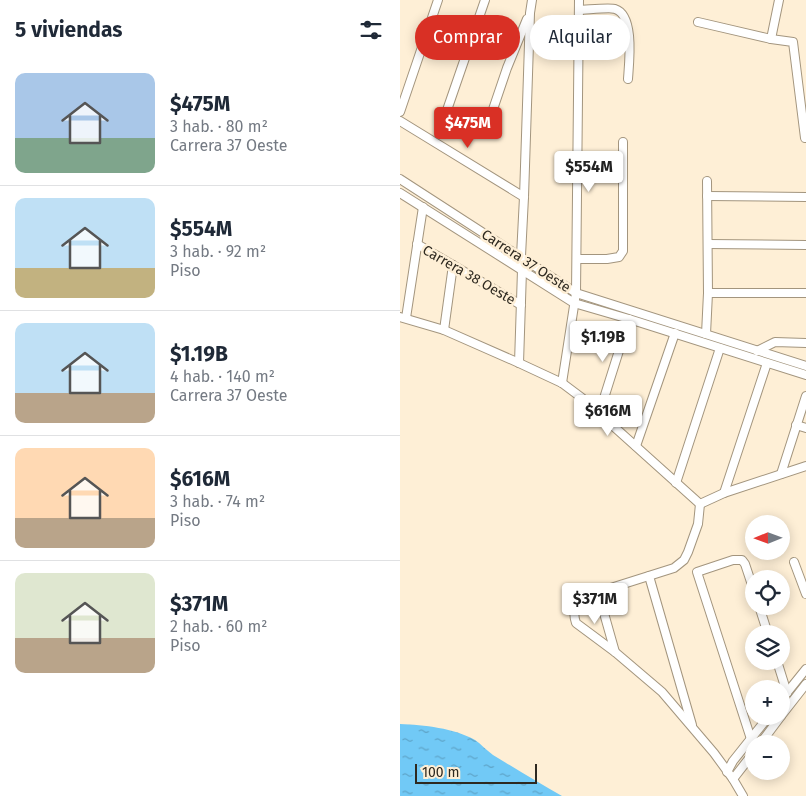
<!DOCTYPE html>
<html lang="es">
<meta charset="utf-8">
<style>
:root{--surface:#fff;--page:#f2f2f3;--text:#1f2937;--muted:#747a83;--line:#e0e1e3;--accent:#d93025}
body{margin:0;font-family:"Fira Sans",sans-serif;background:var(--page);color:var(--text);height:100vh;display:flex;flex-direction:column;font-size:19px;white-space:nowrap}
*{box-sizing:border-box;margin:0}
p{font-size:16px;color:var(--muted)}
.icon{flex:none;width:28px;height:28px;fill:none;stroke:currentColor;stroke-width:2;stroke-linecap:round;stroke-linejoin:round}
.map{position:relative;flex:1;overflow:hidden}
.details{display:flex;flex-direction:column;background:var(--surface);width:400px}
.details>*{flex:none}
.hud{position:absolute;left:15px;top:15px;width:315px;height:45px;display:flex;gap:10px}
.needle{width:32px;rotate:269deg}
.buttons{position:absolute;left:345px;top:515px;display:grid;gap:10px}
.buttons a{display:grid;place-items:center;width:45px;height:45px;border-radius:50%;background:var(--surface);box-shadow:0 2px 12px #0003;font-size:25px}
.scale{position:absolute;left:15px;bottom:12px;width:122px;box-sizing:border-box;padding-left:5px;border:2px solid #2e2920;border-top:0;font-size:14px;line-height:18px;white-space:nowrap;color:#2e2920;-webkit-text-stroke:4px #feefd6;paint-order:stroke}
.price{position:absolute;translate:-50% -42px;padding:0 11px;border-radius:5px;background:#fff;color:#222;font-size:16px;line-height:32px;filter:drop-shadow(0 1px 2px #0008)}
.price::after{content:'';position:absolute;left:50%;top:30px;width:15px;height:11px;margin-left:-8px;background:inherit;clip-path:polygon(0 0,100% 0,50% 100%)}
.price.on{background:var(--accent);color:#fff}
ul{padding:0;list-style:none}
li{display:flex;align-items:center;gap:15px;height:125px;padding:0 15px}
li+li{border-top:1px solid var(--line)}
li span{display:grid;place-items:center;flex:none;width:140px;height:100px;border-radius:10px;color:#555}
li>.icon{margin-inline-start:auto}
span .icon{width:60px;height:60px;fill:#fffc;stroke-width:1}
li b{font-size:21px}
h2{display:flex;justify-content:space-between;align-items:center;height:60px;padding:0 15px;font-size:21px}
.tag{padding:0 18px;border-radius:22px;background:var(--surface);box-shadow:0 2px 12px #0003;font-size:18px;line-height:45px}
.tag.on{background:var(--accent);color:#fff}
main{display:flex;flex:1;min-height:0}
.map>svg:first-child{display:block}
.water{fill:url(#water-ripples)}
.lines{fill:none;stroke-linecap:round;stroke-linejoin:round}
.street-casing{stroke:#a3957e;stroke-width:10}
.street{stroke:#fff;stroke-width:8}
.labels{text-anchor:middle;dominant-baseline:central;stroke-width:5;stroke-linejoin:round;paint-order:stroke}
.street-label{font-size:14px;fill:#2e2920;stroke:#feefd6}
</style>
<main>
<section class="details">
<h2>5 viviendas<svg class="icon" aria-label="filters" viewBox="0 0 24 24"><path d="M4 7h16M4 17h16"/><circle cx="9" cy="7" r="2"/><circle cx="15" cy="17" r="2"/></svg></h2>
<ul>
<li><span style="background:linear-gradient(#a9c7e8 65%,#7fa58c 0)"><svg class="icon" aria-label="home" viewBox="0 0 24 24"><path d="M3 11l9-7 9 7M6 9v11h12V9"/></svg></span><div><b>$475M</b><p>3 hab. · 80 m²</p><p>Carrera 37 Oeste</p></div></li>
<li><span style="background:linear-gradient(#bfe0f5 70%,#c2b280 0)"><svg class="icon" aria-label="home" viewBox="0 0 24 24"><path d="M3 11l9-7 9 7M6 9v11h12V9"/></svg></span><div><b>$554M</b><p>3 hab. · 92 m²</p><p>Piso</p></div></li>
<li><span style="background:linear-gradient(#bfe0f5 70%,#b9a48a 0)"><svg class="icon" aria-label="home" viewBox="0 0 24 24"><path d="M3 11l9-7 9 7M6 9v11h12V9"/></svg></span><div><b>$1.19B</b><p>4 hab. · 140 m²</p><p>Carrera 37 Oeste</p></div></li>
<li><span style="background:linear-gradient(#ffd9b3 70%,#b9a48a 0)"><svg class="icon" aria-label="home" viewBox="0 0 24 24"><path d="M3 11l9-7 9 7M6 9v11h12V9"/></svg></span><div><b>$616M</b><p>3 hab. · 74 m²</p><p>Piso</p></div></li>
<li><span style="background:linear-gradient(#dfe7d0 65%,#b9a48a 0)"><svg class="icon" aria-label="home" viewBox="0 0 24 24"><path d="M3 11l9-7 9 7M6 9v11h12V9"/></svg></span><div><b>$371M</b><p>2 hab. · 60 m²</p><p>Piso</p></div></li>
</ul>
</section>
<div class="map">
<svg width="406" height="796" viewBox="0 0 406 796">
<defs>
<pattern id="water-ripples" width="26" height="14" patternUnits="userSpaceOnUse" patternTransform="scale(1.25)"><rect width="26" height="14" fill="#71c9f6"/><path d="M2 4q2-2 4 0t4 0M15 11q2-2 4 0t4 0" fill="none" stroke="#5da3c7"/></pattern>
</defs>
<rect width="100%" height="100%" fill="#feefd6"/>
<path class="water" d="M0,724c24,1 54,4 75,16 6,4 11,10 18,15 23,14 46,28 69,41h-162z"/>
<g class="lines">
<defs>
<g id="street">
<path d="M179,10c7,0 31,-3 36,-1 20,6 14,54 13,70"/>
<polyline points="298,22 371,39 393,42 405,138"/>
<polyline points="371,39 379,0"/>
<polyline points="0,112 38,0"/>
<polyline points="46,113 85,0"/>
<polyline points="0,121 124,197"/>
<polyline points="87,127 107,68 127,19"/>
<polyline points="0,179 176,293 406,366"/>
<polyline points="0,193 174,303 229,319 406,375"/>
<polyline points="307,196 406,197"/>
<polyline points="17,244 121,305"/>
<polyline points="308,244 406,245"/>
<polyline points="177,259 207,259 219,257 223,251 223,142"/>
<polyline points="308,293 406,293"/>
<polyline points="0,317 44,330 119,363 162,383 182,398 300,504"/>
<polyline points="6,318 23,207"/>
<polyline points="44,330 53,265"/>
<polyline points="306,334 308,293 307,181"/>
<polyline points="357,351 375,342 406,343"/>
<polyline points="119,363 122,270 121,256 124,197 130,13 132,0"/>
<polyline points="162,383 176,293 179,0"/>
<polyline points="199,414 229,319"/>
<polyline points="396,425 406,428"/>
<polyline points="236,446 275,333"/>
<polyline points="381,474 406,396"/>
<polyline points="276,483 320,348"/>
<polyline points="324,493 367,363"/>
<path d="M300,504l-2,20 -10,28 -4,8 -10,8 -76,24 -19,9c-5,8 -6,13 -3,22l39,29 47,40 52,61 19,26 10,17"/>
<polyline points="300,504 324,493 406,466"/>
<polyline points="394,562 406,594"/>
<polyline points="249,576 292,725"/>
<polyline points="198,592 215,652"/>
<polyline points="359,606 368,634"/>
<polyline points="377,661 387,693"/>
<polyline points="381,700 406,669"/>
<polyline points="381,716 406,684"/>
<polyline points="351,739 297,572 333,560 342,560 345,564 354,591"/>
<polyline points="360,744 381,716"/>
<polyline points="327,772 333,761 369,716"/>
<polyline points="333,779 354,752"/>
</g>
</defs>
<use href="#street" class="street-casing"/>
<use href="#street" class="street"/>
</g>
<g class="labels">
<g class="street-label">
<text transform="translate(126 261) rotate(33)">Carrera 37 Oeste</text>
<text transform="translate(69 275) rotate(30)">Carrera 38 Oeste</text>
</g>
</g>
</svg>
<div class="buttons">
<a><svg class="needle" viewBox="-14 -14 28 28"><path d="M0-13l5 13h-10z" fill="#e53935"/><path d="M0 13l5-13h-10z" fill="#747a83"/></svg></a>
<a><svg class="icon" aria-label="locate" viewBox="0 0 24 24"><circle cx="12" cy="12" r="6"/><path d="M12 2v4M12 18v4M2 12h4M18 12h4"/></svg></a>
<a><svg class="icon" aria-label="layers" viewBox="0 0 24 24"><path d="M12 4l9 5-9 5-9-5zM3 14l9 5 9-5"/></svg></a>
<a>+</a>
<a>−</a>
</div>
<div class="scale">100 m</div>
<b class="price on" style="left:68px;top:149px">$475M</b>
<b class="price" style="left:189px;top:193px">$554M</b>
<b class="price" style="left:203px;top:363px">$1.19B</b>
<b class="price" style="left:208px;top:437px">$616M</b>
<b class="price" style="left:195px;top:625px">$371M</b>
<div class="hud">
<a class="tag on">Comprar</a>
<a class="tag">Alquilar</a>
</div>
</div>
</main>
